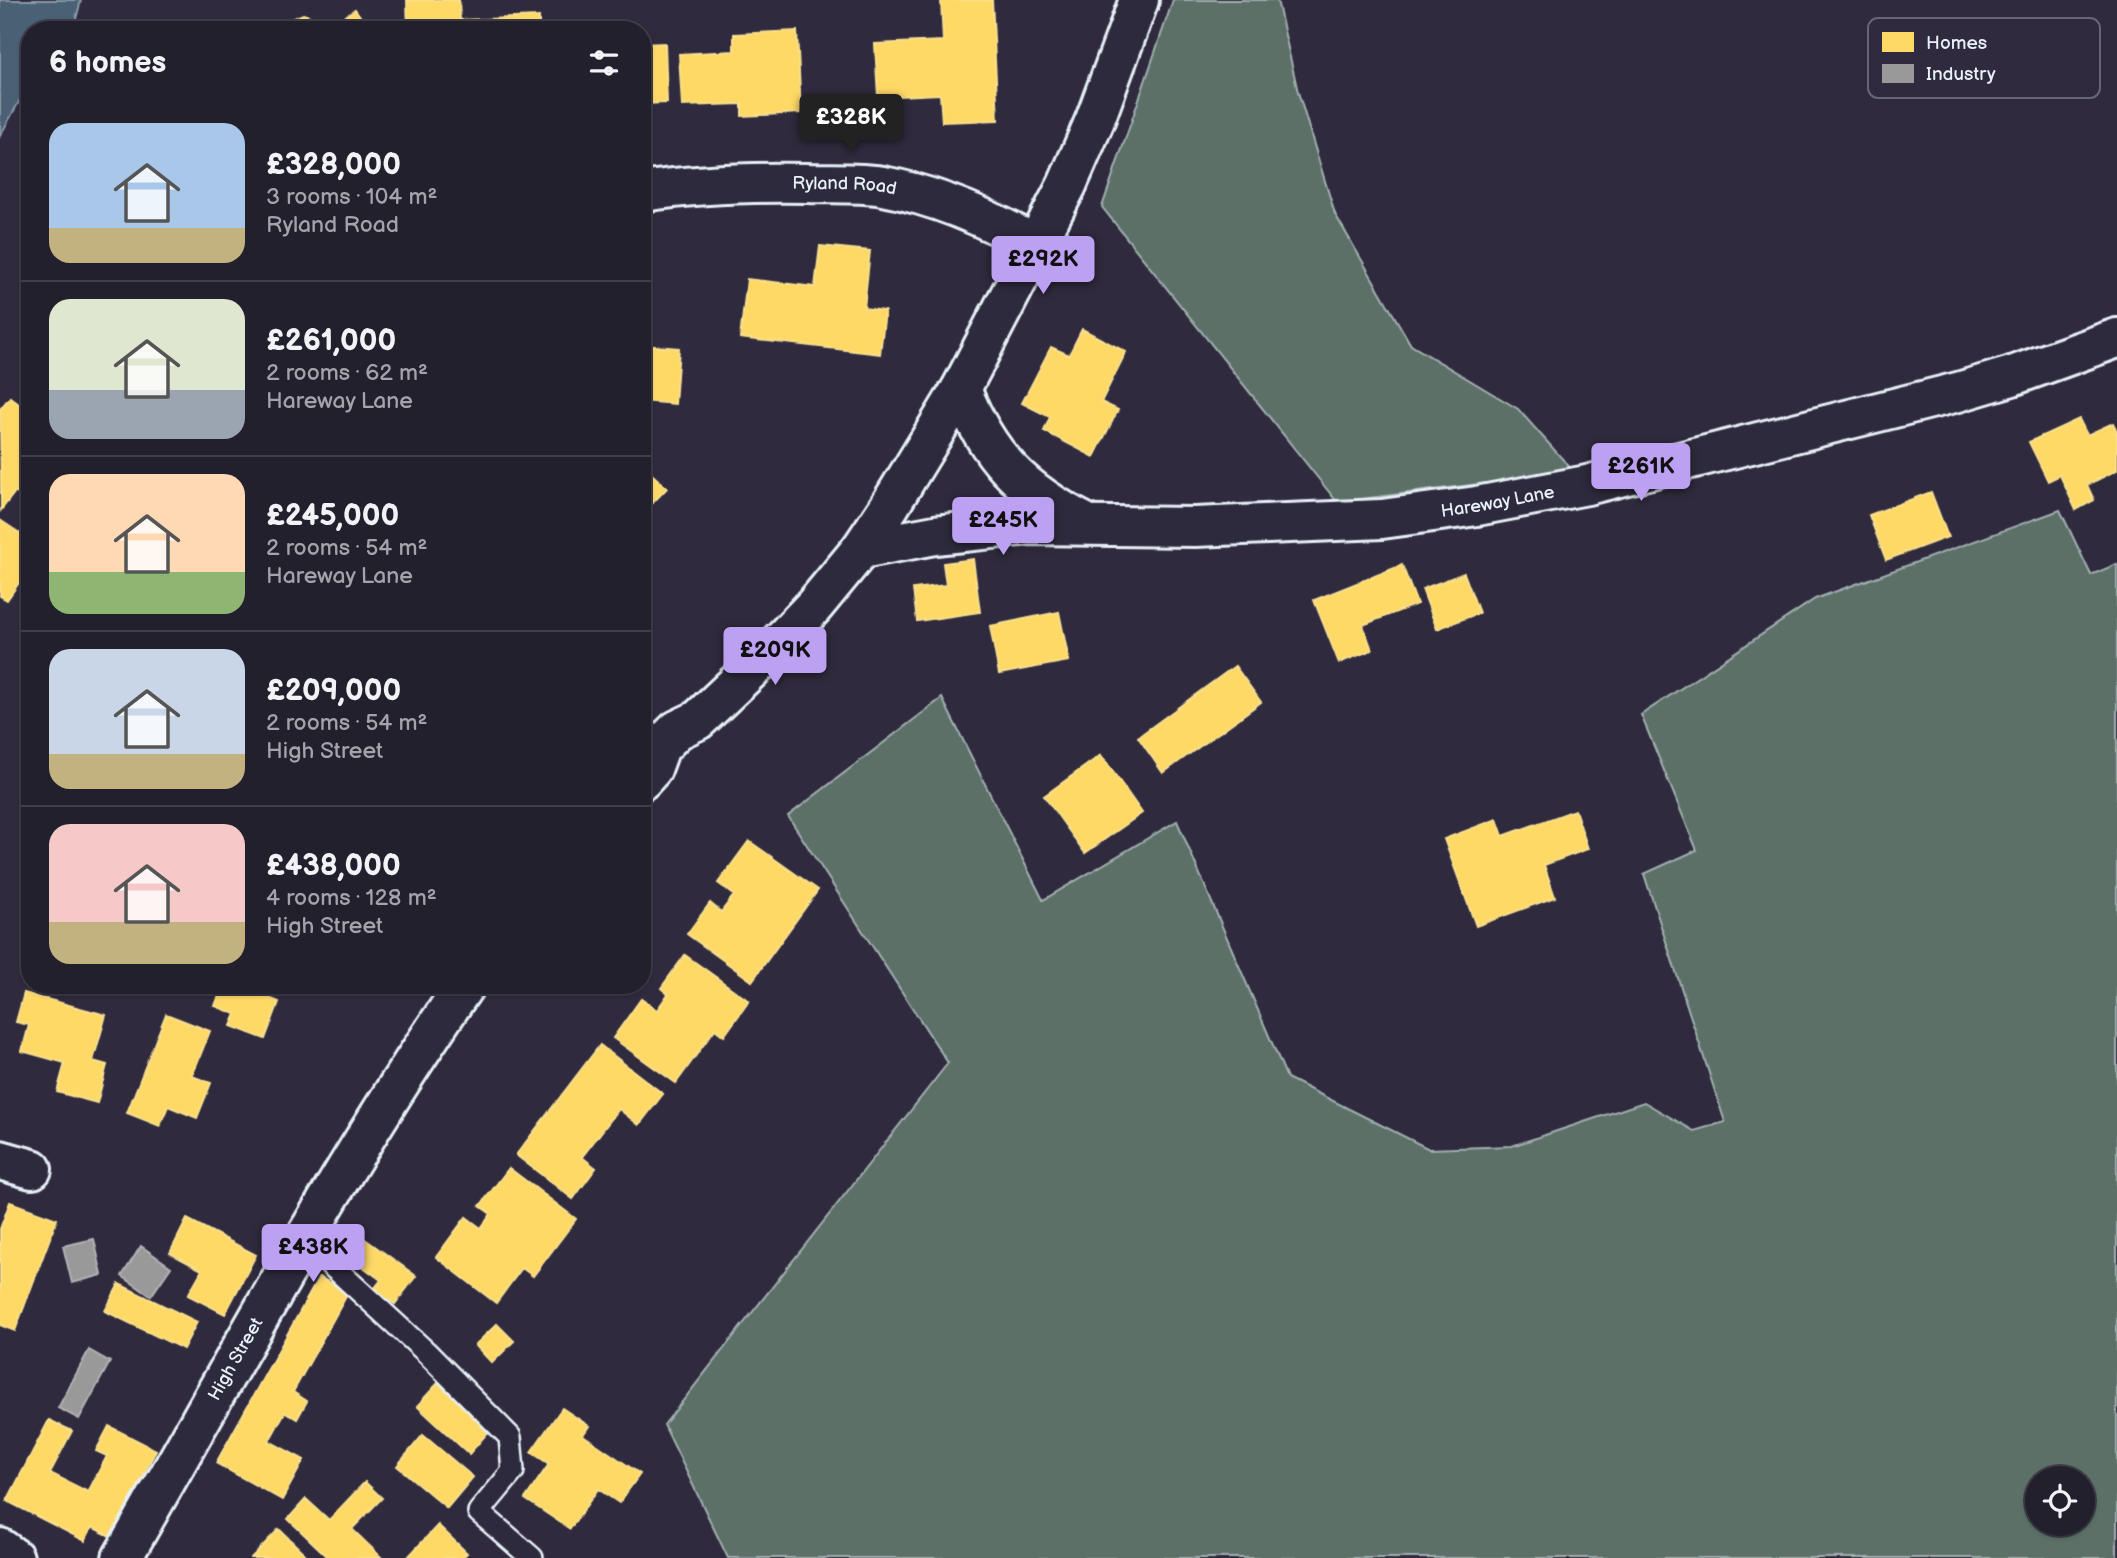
<!DOCTYPE html>
<meta charset="utf-8">
<style>
:root{--surface:#23202e;--page:#2b2836;--text:#f1f3f6;--muted:#a3a3aa;--line:#403e4a;--accent:#bca0f2}
body{margin:0;font-family:"Balsamiq Sans",sans-serif;background:var(--page);color:var(--text);height:100vh;display:flex;flex-direction:column;font-size:26px;white-space:nowrap}
*{box-sizing:border-box;margin:0}
p{font-size:23px;color:var(--muted)}
.icon{flex:none;width:38px;height:38px;fill:none;stroke:currentColor;stroke-width:2;stroke-linecap:round;stroke-linejoin:round}
.map{position:relative;flex:1;overflow:hidden}
.drawer{position:absolute;left:21px;top:21px;width:630px;height:973px;display:flex;flex-direction:column;background:var(--surface);border-radius:28px;box-shadow:0 2px 5px #0004,0 0 0 2px var(--line)}
.drawer>*{flex:none}
.buttons{position:absolute;left:2025px;top:1466px;display:grid;gap:14px}
.buttons a{display:grid;place-items:center;width:70px;height:70px;border-radius:50%;background:var(--surface);box-shadow:0 2px 5px #0004,0 0 0 2px var(--line);font-size:35px}
.price{position:absolute;translate:-50% -60px;padding:0 16px;border-radius:7px;background:var(--accent);color:#111;font-size:23px;line-height:46px;filter:drop-shadow(0 2px 4px #0008)}
.price::after{content:'';position:absolute;left:50%;top:42px;width:21px;height:16px;margin-left:-10px;background:inherit;clip-path:polygon(0 0,100% 0,50% 100%)}
.price.active{background:#222;color:#fff}
ul{padding:0;list-style:none}
li{display:flex;align-items:center;gap:21px;height:175px;padding:0 28px}
li+li{border-top:2px solid var(--line)}
li span{display:grid;place-items:center;flex:none;width:196px;height:140px;border-radius:21px;color:#555}
li>.icon{margin-inline-start:auto}
span .icon{width:84px;height:84px;fill:#fffc;stroke-width:1}
li b{font-size:30px}
h2{display:flex;justify-content:space-between;align-items:center;height:84px;padding:0 28px;font-size:30px}
.map>svg:first-child{display:block}
.green{fill:#5c6f68;stroke:#a2b0b0;stroke-width:2;fill-rule:evenodd}
.water{fill:#4a6174;stroke:#899ba9;stroke-width:2}
.homes{fill:#ffd966;stroke:#f8e092;stroke-width:2}
.industry{fill:#999;stroke:#b1b3b6;stroke-width:2}
.lines{fill:none;stroke-linecap:round;stroke-linejoin:round}
.lane-casing{stroke:#e8f1f8;stroke-width:26}
.street-casing{stroke:#e8f1f8;stroke-width:44}
.lane{stroke:#2f2a3d;stroke-width:21}
.street{stroke:#2f2a3d;stroke-width:38}
.labels{text-anchor:middle;dominant-baseline:central;stroke-width:7;stroke-linejoin:round;paint-order:stroke}
.street-label{font-size:18px;fill:#e8f1f8;stroke:#2f2a3d}
.key{fill:#2f2a3d;stroke:#666675;stroke-width:2}
.key-label{font-size:19px;fill:#e8f1f8}
</style>
<div class="map">
<svg width="2117" height="1558" viewBox="0 0 2117 1558">
<rect width="100%" height="100%" fill="#2f2a3d"/>
<filter id="ink" filterUnits="userSpaceOnUse"><feTurbulence type="fractalNoise" baseFrequency=".0143" numOctaves="2"/><feDisplacementMap in="SourceGraphic" scale="14" xChannelSelector="R" yChannelSelector="G"/><feConvolveMatrix kernelMatrix="1 2 1 2 8 2 1 2 1" color-interpolation-filters="sRGB"/></filter>
<g filter="url(#ink)">
<g class="green">
<polygon points="1173,0 1277,0 1298,92 1335,214 1411,345 1518,409 1574,472 1337,502 1102,207"/>
<path d="M2060,510l31,65 26,-11v994h-1389l-64,-133 284,-362 -160,-247 154,-118 101,202 134,-79 110,257 142,71 83,-3 132,-44 50,29 31,-9 -81,-248 53,-24 -56,-135 174,-116zM2037,1479h45v45h-45z"/>
</g>
<polygon class="water" points="0,0 81,0 76,19 68,30 30,30 30,82 0,136"/>
<g class="homes">
<polygon points="407,0 459,0 460,20 539,17 539,30 408,30"/>
<polygon points="941,0 992,0 998,120 942,122 940,94 878,97 875,44 943,41"/>
<polygon points="355,9 370,30 325,30"/>
<polygon points="303,14 316,18 324,30 289,30 291,19"/>
<polygon points="797,31 801,113 742,116 742,104 682,106 679,54 734,51 734,34"/>
<polygon points="665,43 667,103 642,104 642,44"/>
<polygon points="820,246 870,251 864,308 885,311 880,354 740,338 747,279 815,287"/>
<polygon points="1082,329 1126,352 1101,402 1118,410 1094,457 1044,431 1050,417 1022,403 1051,347 1069,355"/>
<polygon points="642,345 679,348 675,404 642,401"/>
<polygon points="10,397 30,413 30,503 15,492 1,510 0,409"/>
<polygon points="2079,419 2087,435 2113,423 2117,431 2117,470 2087,485 2094,500 2076,510 2060,475 2048,481 2029,442"/>
<polygon points="642,465 667,488 642,514"/>
<polygon points="1931,492 1948,537 1886,560 1869,515"/>
<polygon points="0,520 30,540 30,567 7,600 0,596"/>
<polygon points="973,559 980,612 917,621 913,589 946,585 943,563"/>
<polygon points="1402,565 1417,604 1363,625 1372,650 1339,663 1314,600"/>
<polygon points="1464,573 1479,613 1437,629 1422,589"/>
<polygon points="1059,612 1069,661 999,674 990,626"/>
<polygon points="1235,666 1261,702 1163,773 1138,737"/>
<polygon points="1101,755 1142,813 1085,853 1044,796"/>
<polygon points="1575,810 1588,849 1544,865 1555,897 1476,926 1444,839 1497,819 1503,836"/>
<polygon points="749,841 818,890 752,981 687,934 710,903 721,912 734,895 718,883"/>
<polygon points="685,955 749,1001 724,1036 715,1029 676,1083 613,1038 641,999 657,1010 668,994 661,988"/>
<polygon points="223,985 254,985 252,991 279,1002 265,1039 231,1026 236,1014 215,1006"/>
<polygon points="24,993 106,1015 93,1061 107,1065 97,1103 57,1092 65,1063 22,1051 29,1025 16,1022"/>
<polygon points="166,1014 210,1031 192,1076 211,1083 197,1118 168,1106 160,1126 127,1113"/>
<polygon points="600,1045 663,1094 639,1125 619,1109 582,1157 596,1168 573,1199 516,1155"/>
<polygon points="509,1168 576,1219 533,1276 522,1268 496,1303 436,1257 466,1217 481,1228 491,1214 480,1206"/>
<polygon points="10,1202 57,1219 15,1331 0,1325 0,1229"/>
<polygon points="187,1219 256,1255 225,1314 188,1295 202,1270 170,1253"/>
<polygon points="354,1231 416,1276 395,1304 374,1289 381,1280 340,1250"/>
<polygon points="319,1277 348,1293 293,1392 307,1401 297,1419 285,1412 269,1441 304,1460 282,1500 216,1463"/>
<polygon points="119,1284 197,1322 183,1349 105,1311"/>
<polygon points="497,1324 514,1341 492,1363 475,1345"/>
<polygon points="438,1383 489,1431 469,1454 417,1406"/>
<polygon points="562,1408 589,1426 583,1435 640,1474 619,1503 598,1489 570,1529 525,1499 549,1464 531,1452"/>
<polygon points="49,1420 72,1431 50,1473 88,1492 107,1456 96,1451 109,1426 156,1450 112,1537 92,1527 85,1541 7,1501"/>
<polygon points="423,1435 473,1477 447,1508 397,1466"/>
<polygon points="365,1482 382,1498 352,1529 382,1558 329,1558 288,1519 306,1499 329,1520"/>
<polygon points="438,1525 467,1553 462,1558 407,1558"/>
<polygon points="279,1529 309,1558 251,1558"/>
</g>
<g class="industry">
<polygon points="94,1239 102,1275 72,1283 63,1246"/>
<polygon points="141,1246 171,1267 151,1296 122,1276"/>
<polygon points="89,1350 110,1362 79,1419 58,1408"/>
</g>
<g class="lines">
<defs>
<polyline id="lane" points="304,1240 426,1352 510,1437 513,1471 479,1512 532,1558"/>
<g id="street">
<path id="s1" d="M642,192c55,-8 110,-10 166,-9 24,1 50,-1 75,3 53,10 107,33 154,60"/>
<path d="M961,389c27,68 60,101 126,135"/>
<path id="s2" d="M861,549l74,-14 95,-10 165,2 187,-8 95,-13 110,-21 371,-93 54,-16 105,-38"/>
<polyline points="642,780 652,769 660,747 677,730 698,720 774,648 814,606 861,549 889,507 961,389 1067,185 1095,120 1139,0"/>
<polyline points="0,1160 32,1169"/>
<polyline points="0,1548 14,1558"/>
<path id="s3" d="M122,1558c111,-193 216,-390 343,-573"/>
</g>
</defs>
<use href="#lane" class="lane-casing"/>
<use href="#street" class="street-casing"/>
<use href="#lane" class="lane"/>
<use href="#street" class="street"/>
</g>
</g>
<g class="labels">
<g class="street-label">
<text stroke="none"><textPath href="#s1" startOffset="203">Ryland Road</textPath></text>
<text stroke="none"><textPath href="#s2" startOffset="640">Hareway Lane</textPath></text>
<text stroke="none"><textPath href="#s3" startOffset="229">High Street</textPath></text>
</g>
</g>
<rect x="1868" y="18" width="232" height="80" rx="10" class="key"/>
<rect x="1882" y="32" width="32" height="20" fill="#ffd966"/>
<rect x="1882" y="64" width="32" height="19" fill="#999"/>
<g class="key-label">
<text x="1926" y="49">Homes</text>
<text x="1926" y="80">Industry</text>
</g>
</svg>
<div class="buttons">
<a><svg class="icon" aria-label="locate" viewBox="0 0 24 24"><circle cx="12" cy="12" r="6"/><path d="M12 2v4M12 18v4M2 12h4M18 12h4"/></svg></a>
</div>
<b class="price active" style="left:851px;top:154px">£328K</b>
<b class="price" style="left:1043px;top:296px">£292K</b>
<b class="price" style="left:1641px;top:503px">£261K</b>
<b class="price" style="left:1003px;top:557px">£245K</b>
<b class="price" style="left:775px;top:687px">£209K</b>
<b class="price" style="left:313px;top:1284px">£438K</b>
<section class="drawer">
<h2>6 homes<svg class="icon" aria-label="filters" viewBox="0 0 24 24"><path d="M4 7h16M4 17h16"/><circle cx="9" cy="7" r="2"/><circle cx="15" cy="17" r="2"/></svg></h2>
<ul>
<li><span style="background:linear-gradient(#a9c7e8 75%,#c2b280 0)"><svg class="icon" aria-label="home" viewBox="0 0 24 24"><path d="M3 11l9-7 9 7M6 9v11h12V9"/></svg></span><div><b>£328,000</b><p>3 rooms · 104 m²</p><p>Ryland Road</p></div></li>
<li><span style="background:linear-gradient(#dfe7d0 65%,#9aa5b1 0)"><svg class="icon" aria-label="home" viewBox="0 0 24 24"><path d="M3 11l9-7 9 7M6 9v11h12V9"/></svg></span><div><b>£261,000</b><p>2 rooms · 62 m²</p><p>Hareway Lane</p></div></li>
<li><span style="background:linear-gradient(#ffd9b3 70%,#8fb573 0)"><svg class="icon" aria-label="home" viewBox="0 0 24 24"><path d="M3 11l9-7 9 7M6 9v11h12V9"/></svg></span><div><b>£245,000</b><p>2 rooms · 54 m²</p><p>Hareway Lane</p></div></li>
<li><span style="background:linear-gradient(#c9d6e8 75%,#c2b280 0)"><svg class="icon" aria-label="home" viewBox="0 0 24 24"><path d="M3 11l9-7 9 7M6 9v11h12V9"/></svg></span><div><b>£209,000</b><p>2 rooms · 54 m²</p><p>High Street</p></div></li>
<li><span style="background:linear-gradient(#f6c9c9 70%,#c2b280 0)"><svg class="icon" aria-label="home" viewBox="0 0 24 24"><path d="M3 11l9-7 9 7M6 9v11h12V9"/></svg></span><div><b>£438,000</b><p>4 rooms · 128 m²</p><p>High Street</p></div></li>
</ul>
</section>
</div>
